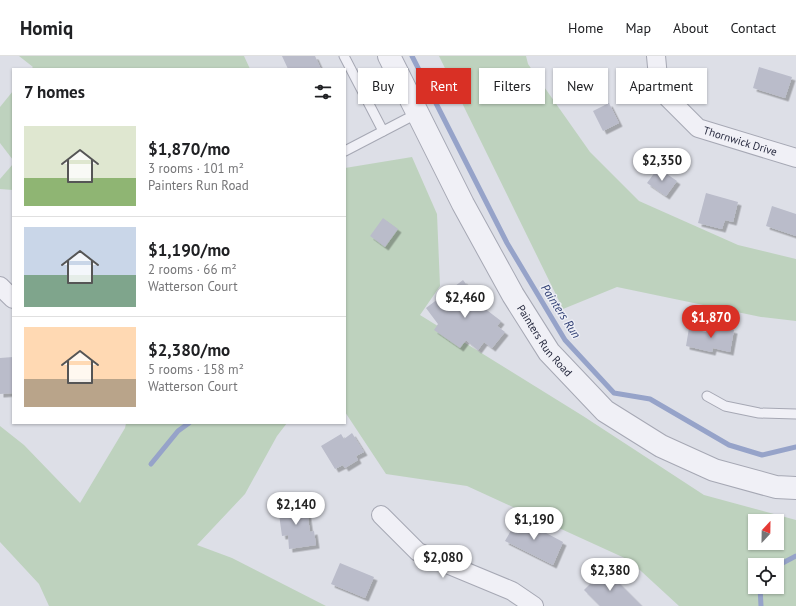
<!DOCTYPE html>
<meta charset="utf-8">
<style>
:root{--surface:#fff;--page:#f6f6f6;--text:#202124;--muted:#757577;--line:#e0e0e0;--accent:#d93025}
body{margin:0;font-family:"PT Sans",sans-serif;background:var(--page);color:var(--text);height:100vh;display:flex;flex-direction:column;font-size:15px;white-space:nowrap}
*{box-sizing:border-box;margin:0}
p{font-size:13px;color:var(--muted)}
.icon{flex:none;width:22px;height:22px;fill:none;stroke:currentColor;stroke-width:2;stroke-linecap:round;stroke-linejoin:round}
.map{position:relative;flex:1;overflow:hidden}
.panel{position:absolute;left:12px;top:12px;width:334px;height:356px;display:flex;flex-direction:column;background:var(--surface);border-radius:0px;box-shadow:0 1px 3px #0004}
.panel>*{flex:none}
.hud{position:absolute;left:358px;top:12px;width:378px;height:36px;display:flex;gap:8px}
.needle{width:26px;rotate:22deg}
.fabs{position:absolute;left:748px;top:458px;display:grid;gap:8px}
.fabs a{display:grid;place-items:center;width:36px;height:36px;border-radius:0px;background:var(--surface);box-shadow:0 1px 3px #0004;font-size:20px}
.price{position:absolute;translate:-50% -34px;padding:0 9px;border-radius:14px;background:#fff;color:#222;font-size:13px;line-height:26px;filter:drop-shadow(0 1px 2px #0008)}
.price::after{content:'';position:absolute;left:50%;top:24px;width:12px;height:9px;margin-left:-6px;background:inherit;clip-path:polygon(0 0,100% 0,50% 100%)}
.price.on{background:var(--accent);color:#fff}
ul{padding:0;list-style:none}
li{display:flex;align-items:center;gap:12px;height:100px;padding:0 12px}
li+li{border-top:1px solid var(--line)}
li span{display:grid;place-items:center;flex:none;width:112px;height:80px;border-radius:0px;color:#555}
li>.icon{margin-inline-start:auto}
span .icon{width:48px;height:48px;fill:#fffc;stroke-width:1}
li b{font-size:17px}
h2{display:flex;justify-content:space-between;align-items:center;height:48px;padding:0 12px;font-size:17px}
.chip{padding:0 14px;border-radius:0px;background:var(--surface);box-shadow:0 1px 3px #0004;font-size:14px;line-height:36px}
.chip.on{background:var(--accent);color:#fff}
header{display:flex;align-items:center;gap:24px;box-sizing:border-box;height:56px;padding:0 20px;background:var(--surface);border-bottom:1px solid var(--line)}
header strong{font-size:19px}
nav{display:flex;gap:22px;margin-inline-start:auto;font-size:14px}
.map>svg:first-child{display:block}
.green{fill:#bed2be;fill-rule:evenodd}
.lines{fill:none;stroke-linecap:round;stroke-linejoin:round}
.stream{stroke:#96a3c9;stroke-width:5}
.building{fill:#babcca;filter:url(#shadow)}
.service-casing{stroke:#a6a8b4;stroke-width:11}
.minor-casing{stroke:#a6a8b4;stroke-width:20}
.tertiary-casing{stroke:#a6a8b4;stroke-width:24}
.service{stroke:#f0f0f6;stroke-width:9}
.minor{stroke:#f0f0f6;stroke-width:18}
.tertiary{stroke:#f0f0f6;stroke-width:22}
.labels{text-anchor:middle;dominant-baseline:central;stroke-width:3;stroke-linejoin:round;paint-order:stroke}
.street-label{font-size:11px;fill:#26293e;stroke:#eceef5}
.water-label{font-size:12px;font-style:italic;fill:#2f3e73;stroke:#eceef5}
</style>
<header>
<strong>Homiq</strong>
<nav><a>Home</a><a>Map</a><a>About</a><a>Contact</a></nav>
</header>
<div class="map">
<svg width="796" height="550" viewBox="0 0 796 550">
<defs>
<filter id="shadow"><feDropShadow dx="3.5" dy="3.5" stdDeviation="0" flood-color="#0004"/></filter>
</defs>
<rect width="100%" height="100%" fill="#dddfe7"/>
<g class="green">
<polygon points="19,0 244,0 250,13 31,13 33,11"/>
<polygon points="439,0 526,0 528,8 590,96 639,145 738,189 796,203 796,265 761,261 617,231 563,253"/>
<polygon points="13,35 13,104 0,87 0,51"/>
<path d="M412,101l25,57 3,72 -20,29 163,101 121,79 92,25v86h-117l-50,-46 -162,-74 -81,-12 -41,-62v-244zM755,465h22v22h-22zM755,509h22v22h-22z"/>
<polygon points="13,108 13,134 0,133 0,123"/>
<polygon points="126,367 287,367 277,380 245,438 197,489 232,502 326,550 49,550 39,528 0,486 0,370 24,389 80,447 125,372"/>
</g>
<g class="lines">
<g class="stream">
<polyline points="412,0 507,187 565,284 614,337 650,343 729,389 762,399 796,391"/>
<polyline points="151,408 178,375 189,367"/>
<polyline points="777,510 796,500"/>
<polyline points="760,531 761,550"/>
</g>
</g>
<g class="building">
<polygon points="282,0 315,0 321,13 288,13"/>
<polygon points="759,11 792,21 785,42 753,32"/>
<polygon points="609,47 619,67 603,75 593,55"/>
<polygon points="658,112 677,125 666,140 647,127"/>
<polygon points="706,137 738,146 733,166 725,164 722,173 698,167"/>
<polygon points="772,150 796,158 796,180 766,170"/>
<polygon points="383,162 398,173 385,191 370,180"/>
<polygon points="463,224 484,252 501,265 497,270 505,276 492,292 484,286 478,294 466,284 460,292 434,274 438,268 426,252"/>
<polygon points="707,268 734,274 730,296 713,292 712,296 686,290 689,272 706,276"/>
<polygon points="13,301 13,337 0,338 0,302"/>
<polygon points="352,377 364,396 356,400 358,404 345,412 343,409 335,413 321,390 341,378 344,383"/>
<polygon points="306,447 310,476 314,475 316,489 289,493 288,479 282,480 278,451"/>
<polygon points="518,462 563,486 553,509 505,485"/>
<polygon points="340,507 374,521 365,542 331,528"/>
<polygon points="605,513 642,550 600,550 584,534"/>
</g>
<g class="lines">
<defs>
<g id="service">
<polyline points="344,0 383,75"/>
<polyline points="345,95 418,57"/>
<polyline points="707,340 725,350 759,357 796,358"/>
</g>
<g id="minor">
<path id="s1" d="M656,0l2,21 10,21 30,30 98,30"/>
<polyline points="0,230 13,243"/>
<polyline points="381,459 418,496 512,535 534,550"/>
</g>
<g id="tertiary">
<path id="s2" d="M389,0l74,148 50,91 36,57 56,59 56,35 53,24 62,17 20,1"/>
</g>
</defs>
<use href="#service" class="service-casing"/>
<use href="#minor" class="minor-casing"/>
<use href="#tertiary" class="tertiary-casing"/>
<use href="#service" class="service"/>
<use href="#minor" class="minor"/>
<use href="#tertiary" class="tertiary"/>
</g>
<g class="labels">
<g class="street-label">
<text stroke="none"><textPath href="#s1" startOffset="131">Thornwick Drive</textPath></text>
<text stroke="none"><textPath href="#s2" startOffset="325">Painters Run Road</textPath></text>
</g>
<g class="water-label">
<text transform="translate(561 255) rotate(57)">Painters Run</text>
</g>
</g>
</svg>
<div class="fabs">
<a><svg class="needle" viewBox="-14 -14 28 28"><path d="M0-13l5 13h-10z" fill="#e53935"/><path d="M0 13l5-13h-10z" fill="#757577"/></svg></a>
<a><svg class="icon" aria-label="locate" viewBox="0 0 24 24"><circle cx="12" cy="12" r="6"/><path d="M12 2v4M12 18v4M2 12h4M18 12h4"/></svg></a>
</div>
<b class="price" style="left:662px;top:126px">$2,350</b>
<b class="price" style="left:465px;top:263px">$2,460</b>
<b class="price on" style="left:711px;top:283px">$1,870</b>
<b class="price" style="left:296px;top:470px">$2,140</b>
<b class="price" style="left:534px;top:485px">$1,190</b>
<b class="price" style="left:443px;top:523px">$2,080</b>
<b class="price" style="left:610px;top:536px">$2,380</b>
<div class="hud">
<a class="chip">Buy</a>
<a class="chip on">Rent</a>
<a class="chip">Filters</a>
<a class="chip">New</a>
<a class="chip">Apartment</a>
</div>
<section class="panel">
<h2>7 homes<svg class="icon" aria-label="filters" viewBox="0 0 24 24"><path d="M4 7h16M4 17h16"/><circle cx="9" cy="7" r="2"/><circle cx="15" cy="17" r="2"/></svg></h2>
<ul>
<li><span style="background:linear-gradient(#dfe7d0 65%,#8fb573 0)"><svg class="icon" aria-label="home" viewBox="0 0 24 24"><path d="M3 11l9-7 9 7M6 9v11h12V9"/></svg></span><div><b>$1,870/mo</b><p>3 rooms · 101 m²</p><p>Painters Run Road</p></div></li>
<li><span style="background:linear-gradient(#c9d6e8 60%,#7fa58c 0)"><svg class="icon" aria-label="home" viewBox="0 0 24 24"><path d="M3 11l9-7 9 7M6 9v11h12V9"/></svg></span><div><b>$1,190/mo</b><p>2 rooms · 66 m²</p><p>Watterson Court</p></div></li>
<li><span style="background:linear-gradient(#ffd9b3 65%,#b9a48a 0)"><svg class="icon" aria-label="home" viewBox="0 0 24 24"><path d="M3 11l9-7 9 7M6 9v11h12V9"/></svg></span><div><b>$2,380/mo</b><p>5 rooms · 158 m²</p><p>Watterson Court</p></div></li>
</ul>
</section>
</div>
